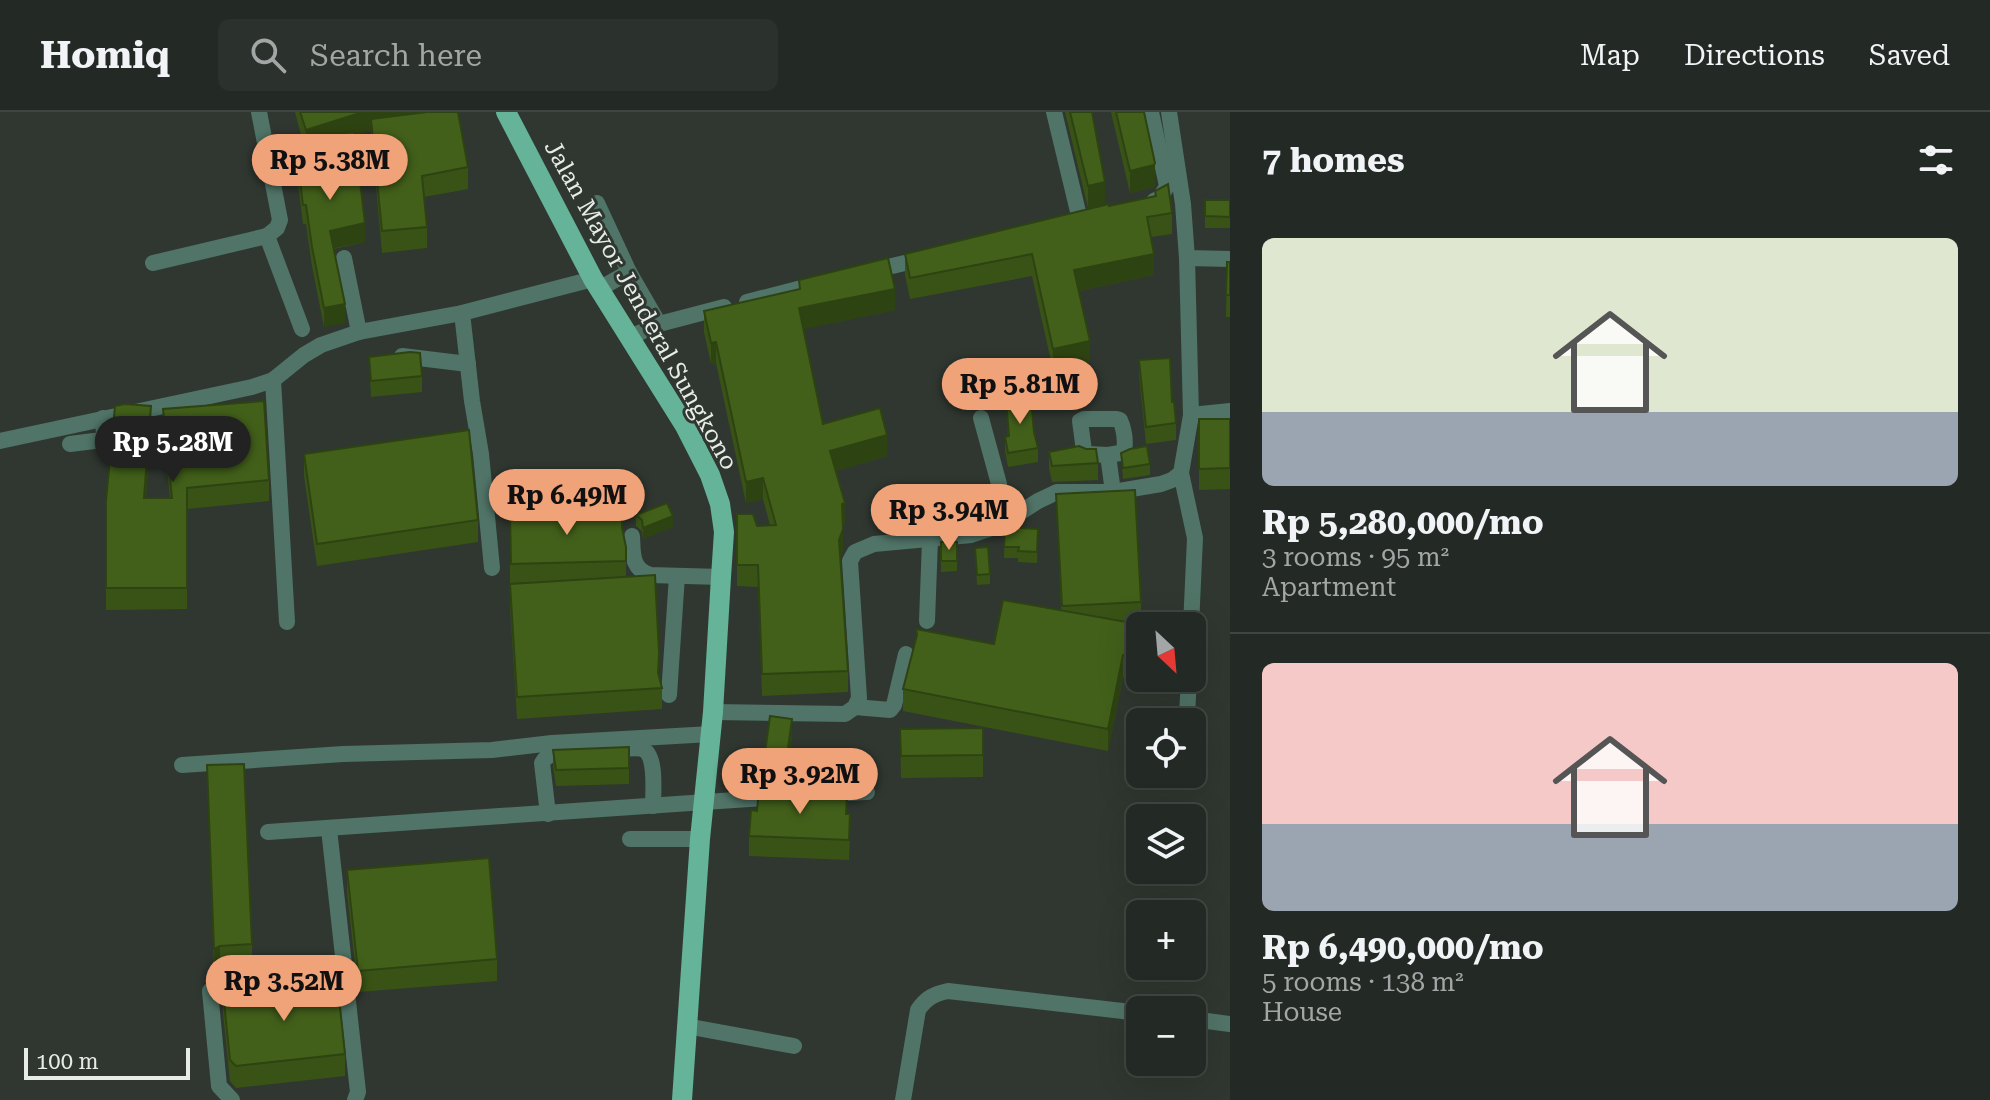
<!DOCTYPE html>
<meta charset="utf-8">
<style>
:root{--surface:#232924;--page:#2b312c;--text:#f1f3f6;--muted:#a3a6a6;--line:#404541;--accent:#f0a279}
body{margin:0;font-family:"Roboto Serif",serif;background:var(--page);color:var(--text);height:100vh;display:flex;flex-direction:column;font-size:30px;white-space:nowrap}
*{box-sizing:border-box;margin:0}
p{font-size:26px;color:var(--muted)}
.icon{flex:none;width:44px;height:44px;fill:none;stroke:currentColor;stroke-width:2;stroke-linecap:round;stroke-linejoin:round}
.map{position:relative;flex:1;overflow:hidden}
.details{display:flex;flex-direction:column;background:var(--surface);width:760px}
.details>*{flex:none}
.needle{width:52px;rotate:154deg}
.controls{position:absolute;left:1126px;top:500px;display:grid;gap:16px}
.controls a{display:grid;place-items:center;width:80px;height:80px;border-radius:12px;background:var(--surface);box-shadow:0 8px 32px #0002,0 0 0 2px var(--line);font-size:40px}
.scale{position:absolute;left:24px;bottom:20px;width:166px;box-sizing:border-box;padding-left:8px;border:4px solid #e7ece8;border-top:0;font-size:22px;line-height:28px;white-space:nowrap;color:#e7ece8;-webkit-text-stroke:6px #2f3730;paint-order:stroke}
.price{position:absolute;translate:-50% -68px;padding:0 18px;border-radius:28px;background:var(--accent);color:#111;font-size:26px;line-height:52px;filter:drop-shadow(0 2px 4px #0008)}
.price::after{content:'';position:absolute;left:50%;top:48px;width:24px;height:18px;margin-left:-12px;background:inherit;clip-path:polygon(0 0,100% 0,50% 100%)}
.price.current{background:#222;color:#fff}
ul{padding:0;list-style:none}
li{display:grid;align-content:center;gap:16px;height:424px;padding:0 32px}
li+li{border-top:2px solid var(--line)}
li span{display:grid;place-items:center;height:248px;border-radius:12px;color:#555}
li>.icon{margin-inline-start:auto}
span .icon{width:144px;height:144px;fill:#fffc;stroke-width:1}
li b{font-size:34px}
h2{display:flex;justify-content:space-between;align-items:center;height:96px;padding:0 32px;font-size:34px}
header{display:flex;align-items:center;gap:48px;box-sizing:border-box;height:112px;padding:0 40px;background:var(--surface);border-bottom:2px solid var(--line)}
header strong{font-size:38px}
nav{display:flex;gap:44px;margin-inline-start:auto;font-size:28px}
.search{width:560px;height:72px;background:var(--page);display:flex;align-items:center;gap:20px;box-sizing:border-box;padding:0 28px;border-radius:12px;color:var(--muted);font-size:30px}
main{display:flex;flex:1;min-height:0}
.map>svg:first-child{display:block}
.lines{fill:none;stroke-linecap:round;stroke-linejoin:round}
.minor{stroke:#507467;stroke-width:16}
.major{stroke:#65b399;stroke-width:20}
.wall{fill:#395316}
.shaded-wall{fill:#2e4312}
.building{fill:#42601a;stroke:#2e4312;stroke-width:2}
.labels{text-anchor:middle;dominant-baseline:central;stroke-width:6;stroke-linejoin:round;paint-order:stroke}
.street-label{font-size:24px;fill:#e7ece8;stroke:#2f3730}
</style>
<header>
<strong>Homiq</strong>
<div class="search"><svg class="icon" aria-label="search" viewBox="0 0 24 24"><circle cx="10" cy="10" r="6"/><path d="M15 15l6 6"/></svg>Search here</div>
<nav><a>Map</a><a>Directions</a><a>Saved</a></nav>
</header>
<main>
<div class="map">
<svg width="1230" height="988" viewBox="0 0 1230 988">
<rect width="100%" height="100%" fill="#2f3730"/>
<g class="lines">
<g class="minor">
<polyline points="259,0 280,108 277,116 267,124 302,217"/>
<polyline points="1054,0 1080,108"/>
<polyline points="1151,0 1167,74 1160,86 1154,89"/>
<polyline points="1169,0 1183,92 1187,146 1191,303 1181,361 1195,426 1191,514"/>
<polyline points="597,91 629,160 659,212 724,195"/>
<polyline points="344,146 359,220"/>
<polyline points="1187,146 1230,147"/>
<polyline points="153,151 267,124"/>
<polyline points="871,159 926,146"/>
<polyline points="599,177 629,160"/>
<polyline points="747,190 817,172"/>
<polyline points="462,201 472,289 481,342 492,456"/>
<polyline points="630,225 659,212"/>
<polyline points="402,244 468,252"/>
<polyline points="273,268 287,510"/>
<polyline points="1191,303 1230,299"/>
<polyline points="981,306 999,372 1001,413"/>
<polyline points="0,329 252,275 273,268 304,243 321,233 359,220 462,201 593,167"/>
<polyline points="70,332 102,328 104,323 103,306"/>
<path d="M1108,343l-21,-1 -3,-3 -4,-30 4,-2h33l3,1c4,8 6,21 4,30l-4,3 -12,2 5,37"/>
<path d="M632,424c1,17 -1,33 18,39l71,2"/>
<polyline points="927,509 930,428"/>
<polyline points="669,583 677,464"/>
<polyline points="855,595 890,598 894,593 906,542"/>
<polyline points="713,600 845,602 855,595 859,586 850,449 855,440 874,432 971,423 1001,413 1038,389 1057,380 1113,380 1161,372 1172,368 1181,361"/>
<polyline points="1187,603 1189,566"/>
<path d="M622,637c6,0 14,-2 20,0 15,5 11,43 11,57"/>
<polyline points="182,653 343,642 492,638 552,631 711,622"/>
<polyline points="805,683 867,680"/>
<path d="M548,702l-6,-51c6,-11 17,-10 29,-11"/>
<polyline points="329,717 358,980 355,988"/>
<polyline points="268,720 777,685"/>
<polyline points="630,727 700,727"/>
<polyline points="1192,907 1230,912"/>
<polyline points="686,914 794,934"/>
<polyline points="232,988 219,974 210,879 221,867 345,857"/>
<path d="M903,988l15,-90c8,-12 16,-16 30,-19l192,22"/>
</g>
<polyline class="major" points="506,0 593,167 685,314 710,363 720,392 724,420 721,465 713,600 700,727 682,988"/>
</g>
<g class="wall">
<polygon points="295,0 425,0 468,55 468,77 424,85 427,115 427,136 382,141 371,18 354,23 365,130 334,137 345,211 324,215 312,154 306,112 303,112 295,46 295,28 302,27"/>
<polygon points="1065,0 1092,0 1105,92 1088,96"/>
<polygon points="1111,0 1144,0 1155,72 1154,75 1130,81"/>
<polygon points="1155,79 1172,101 1172,122 1151,125 1154,163 1079,179 1090,250 1053,258 1032,164 910,187 905,163 905,142 1109,94 1155,84"/>
<rect x="1205" y="88" width="25" height="28"/>
<polygon points="1227,150 1230,150 1230,205 1226,205"/>
<polygon points="799,168 895,198 803,217 823,312 887,344 836,359 845,412 843,413 843,438 840,447 848,559 848,580 762,584 758,475 737,474 737,402 757,414 770,413 763,387 746,391 716,251 711,252 704,220 704,199 799,178"/>
<polygon points="369,245 422,264 422,280 371,285"/>
<polygon points="1139,248 1172,290 1176,311 1176,328 1146,332 1139,264"/>
<polygon points="1006,289 1038,336 1038,350 1008,355 1005,339 1005,325 1008,325"/>
<polygon points="163,297 269,368 269,389 187,397 187,497 106,498 106,389 151,315 146,386 170,386 163,319"/>
<polygon points="1199,307 1230,307 1230,377 1199,378"/>
<polygon points="1049,340 1098,351 1098,368 1052,370 1049,356"/>
<polygon points="1121,341 1150,352 1150,363 1123,367"/>
<polygon points="304,342 478,408 478,430 317,454 304,364"/>
<polygon points="1056,382 1141,490 1141,511 1132,512 1132,533 1125,565 1123,565 1108,639 903,599 903,577 1061,498"/>
<polygon points="510,400 622,419 626,435 626,464 659,566 662,576 662,597 517,607 510,494"/>
<polygon points="636,403 673,415 643,427 642,419 636,414"/>
<polygon points="1005,415 1038,417 1037,451 1018,450 1018,446 1004,446"/>
<polygon points="941,430 957,430 957,459 941,460"/>
<polygon points="975,436 990,462 990,472 977,473"/>
<polygon points="983,616 983,665 901,666 900,617"/>
<polygon points="792,623 786,667 764,664 764,648"/>
<polygon points="629,635 629,672 556,674 553,654 553,638"/>
<polygon points="207,653 252,832 252,854 220,856 214,859"/>
<polygon points="757,699 847,702 850,722 849,748 749,744 749,724"/>
<polygon points="347,758 497,847 497,869 358,880 347,780"/>
<polygon points="223,880 345,942 345,964 236,976 230,969 223,901"/>
</g>
<g class="shaded-wall">
<polygon points="363,0 425,0 372,17 371,7 371,18 306,39 306,18"/>
<polygon points="1155,51 1155,72 1154,75 1130,81 1130,59"/>
<polygon points="1105,70 1105,92 1088,96 1088,74"/>
<polygon points="365,111 365,130 330,137 330,119"/>
<polygon points="1154,142 1154,163 1074,180 1074,158"/>
<polygon points="895,177 895,198 799,218 799,196"/>
<polygon points="345,192 345,211 324,215 324,196"/>
<polygon points="1090,229 1090,250 1053,258 1053,237"/>
<polygon points="716,230 716,251 711,252 711,231"/>
<polygon points="151,294 151,315 144,408 144,386"/>
<polygon points="887,323 887,344 830,361 830,339"/>
<polygon points="763,366 763,387 746,391 746,370"/>
<polygon points="845,391 845,412 842,413 842,392"/>
<polygon points="673,404 673,415 643,427 643,416"/>
<polygon points="843,417 843,438 839,450 839,428"/>
<polygon points="1132,511 1132,533 1125,565 1125,544"/>
<polygon points="1123,543 1123,565 1108,639 1108,617"/>
<polygon points="792,607 792,623 786,667 786,651"/>
<polygon points="220,834 220,856 214,859 214,837"/>
</g>
<g class="building">
<polygon points="300,0 363,0 306,18"/>
<polygon points="427,0 458,0 468,55 422,64 427,115 382,119 371,7"/>
<polygon points="1070,0 1092,0 1105,70 1088,74"/>
<polygon points="1116,0 1144,0 1155,51 1154,53 1130,59"/>
<polygon points="354,20 365,111 330,119 345,192 324,196 312,135 306,93 303,93 295,28"/>
<polygon points="1168,72 1172,101 1147,105 1154,142 1074,158 1090,229 1053,237 1032,142 910,166 905,142 1109,92 1109,94 1156,84 1155,79"/>
<polygon points="1205,88 1230,88 1230,105 1205,104"/>
<polygon points="888,146 895,177 799,196 823,312 880,296 887,323 830,339 845,391 842,392 843,417 839,428 848,559 762,562 758,453 737,453 737,402 753,402 757,414 776,413 763,366 746,370 716,230 711,231 704,199 800,177 799,168"/>
<polygon points="1227,150 1230,150 1230,183 1226,183"/>
<polygon points="410,240 420,241 422,264 371,269 369,245"/>
<polygon points="1170,246 1172,290 1174,290 1176,311 1146,315 1139,248"/>
<polygon points="1031,287 1034,320 1038,336 1008,341 1005,325 1009,324 1006,289"/>
<polygon points="264,289 269,368 187,376 187,476 106,476 106,389 115,294 125,292 151,294 144,386 172,386 163,297"/>
<polygon points="1199,307 1230,307 1230,356 1199,357"/>
<polygon points="469,318 478,408 317,432 304,342"/>
<polygon points="1079,334 1086,337 1096,337 1098,351 1052,354 1049,340"/>
<polygon points="1147,334 1150,352 1123,356 1121,341 1130,337"/>
<polygon points="1135,378 1141,490 1062,494 1056,382"/>
<polygon points="667,391 673,404 643,416 642,408 636,403"/>
<polygon points="622,397 622,416 626,435 626,449 511,452 510,400"/>
<polygon points="1005,415 1038,417 1037,440 1018,439 1019,435 1004,435"/>
<rect x="941" y="430" width="16" height="19"/>
<polygon points="988,435 990,462 977,463 975,436"/>
<polygon points="655,463 659,541 658,561 662,576 517,585 510,472"/>
<polygon points="1003,488 1132,511 1125,544 1123,543 1108,617 903,577 917,523 916,517 994,532"/>
<polygon points="770,604 792,607 786,651 764,648"/>
<polygon points="983,616 983,643 901,644 900,617"/>
<polygon points="629,635 629,656 556,658 553,638"/>
<polygon points="244,652 252,832 220,834 214,837 207,653"/>
<polygon points="759,677 847,684 846,702 850,702 849,728 749,724 751,698 757,699"/>
<polygon points="489,746 497,847 358,859 347,758"/>
<polygon points="337,867 345,942 236,954 230,948 223,880"/>
</g>
<g class="labels">
<g class="street-label">
<text transform="translate(641 193) rotate(61)">Jalan Mayor Jenderal Sungkono</text>
</g>
</g>
</svg>
<div class="controls">
<a><svg class="needle" viewBox="-14 -14 28 28"><path d="M0-13l5 13h-10z" fill="#e53935"/><path d="M0 13l5-13h-10z" fill="#a3a6a6"/></svg></a>
<a><svg class="icon" aria-label="locate" viewBox="0 0 24 24"><circle cx="12" cy="12" r="6"/><path d="M12 2v4M12 18v4M2 12h4M18 12h4"/></svg></a>
<a><svg class="icon" aria-label="layers" viewBox="0 0 24 24"><path d="M12 4l9 5-9 5-9-5zM3 14l9 5 9-5"/></svg></a>
<a>+</a>
<a>−</a>
</div>
<div class="scale">100 m</div>
<b class="price" style="left:330px;top:90px">Rp 5.38M</b>
<b class="price" style="left:1020px;top:314px">Rp 5.81M</b>
<b class="price current" style="left:173px;top:372px">Rp 5.28M</b>
<b class="price" style="left:567px;top:425px">Rp 6.49M</b>
<b class="price" style="left:949px;top:440px">Rp 3.94M</b>
<b class="price" style="left:800px;top:704px">Rp 3.92M</b>
<b class="price" style="left:284px;top:911px">Rp 3.52M</b>
</div>
<section class="details">
<h2>7 homes<svg class="icon" aria-label="filters" viewBox="0 0 24 24"><path d="M4 7h16M4 17h16"/><circle cx="9" cy="7" r="2"/><circle cx="15" cy="17" r="2"/></svg></h2>
<ul>
<li><span style="background:linear-gradient(#dfe7d0 70%,#9aa5b1 0)"><svg class="icon" aria-label="home" viewBox="0 0 24 24"><path d="M3 11l9-7 9 7M6 9v11h12V9"/></svg></span><div><b>Rp 5,280,000/mo</b><p>3 rooms · 95 m²</p><p>Apartment</p></div></li>
<li><span style="background:linear-gradient(#f6c9c9 65%,#9aa5b1 0)"><svg class="icon" aria-label="home" viewBox="0 0 24 24"><path d="M3 11l9-7 9 7M6 9v11h12V9"/></svg></span><div><b>Rp 6,490,000/mo</b><p>5 rooms · 138 m²</p><p>House</p></div></li>
</ul>
</section>
</main>
